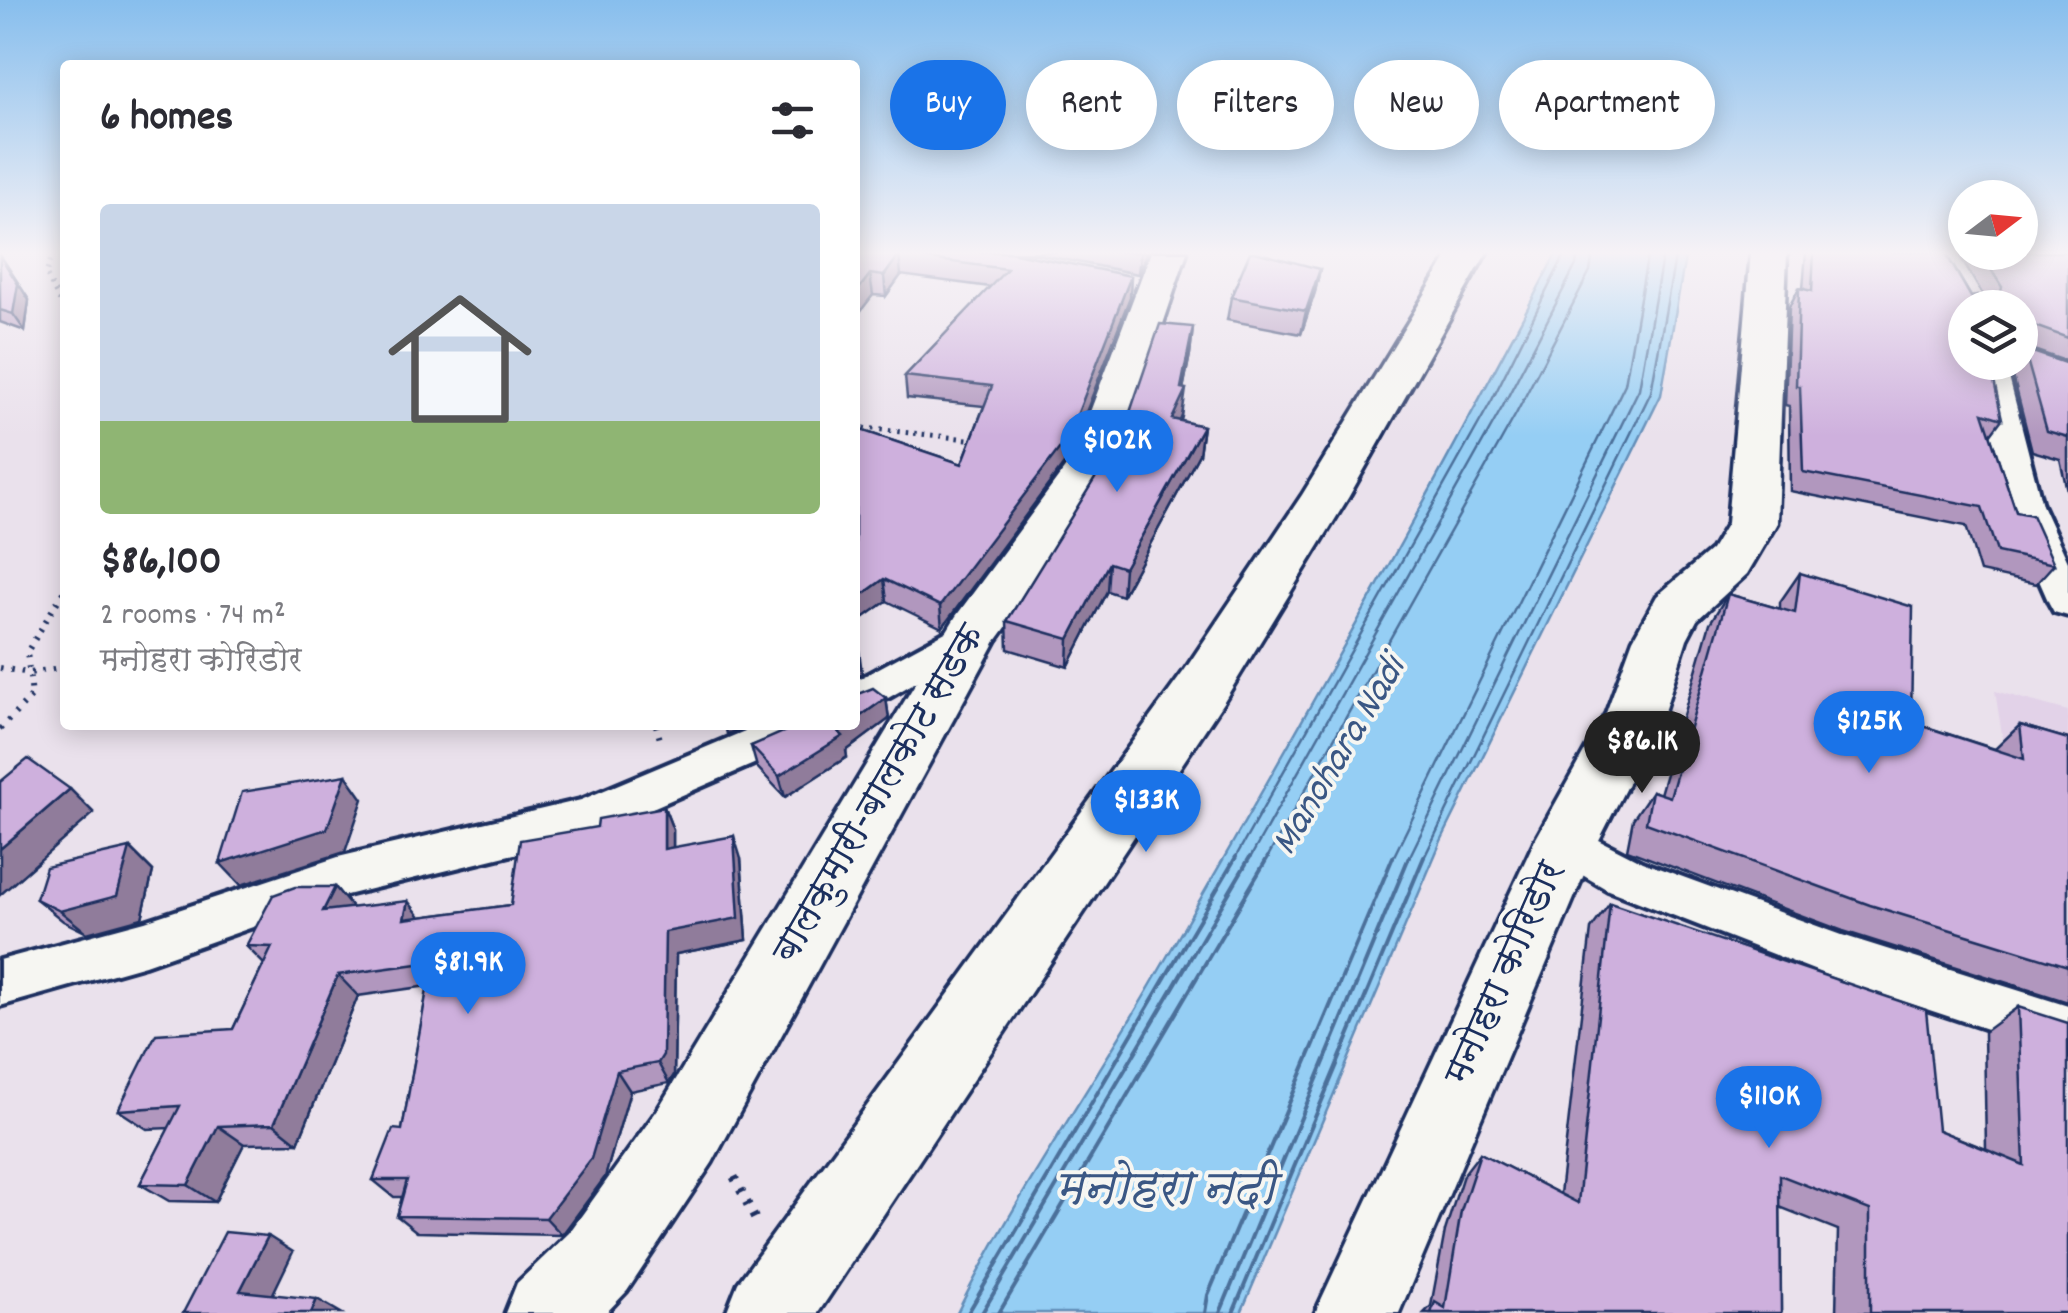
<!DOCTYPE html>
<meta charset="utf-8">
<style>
:root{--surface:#fff;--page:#f7f7f7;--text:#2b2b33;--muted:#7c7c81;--line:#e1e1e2;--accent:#1a73e8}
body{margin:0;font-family:Dekko,"Playpen Sans Deva",sans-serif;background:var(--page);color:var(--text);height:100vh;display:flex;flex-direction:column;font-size:38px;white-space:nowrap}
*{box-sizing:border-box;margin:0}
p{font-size:32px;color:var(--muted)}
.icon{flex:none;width:55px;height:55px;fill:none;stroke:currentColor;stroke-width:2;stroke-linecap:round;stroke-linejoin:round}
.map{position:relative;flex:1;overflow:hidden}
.details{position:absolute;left:60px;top:60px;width:800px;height:670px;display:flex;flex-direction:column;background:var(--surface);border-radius:10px;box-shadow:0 5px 25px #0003}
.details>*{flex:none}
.top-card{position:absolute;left:890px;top:60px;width:950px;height:90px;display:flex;gap:20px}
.needle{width:65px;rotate:74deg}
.fabs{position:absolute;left:1948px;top:180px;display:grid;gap:20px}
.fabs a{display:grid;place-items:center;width:90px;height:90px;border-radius:50%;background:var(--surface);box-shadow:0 5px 25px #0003;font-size:50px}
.price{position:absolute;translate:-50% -85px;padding:0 22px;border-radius:35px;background:var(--accent);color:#fff;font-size:32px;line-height:65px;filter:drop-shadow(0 2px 5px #0008)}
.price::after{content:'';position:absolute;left:50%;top:60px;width:30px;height:22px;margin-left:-15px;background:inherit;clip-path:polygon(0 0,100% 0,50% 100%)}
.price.current{background:#222;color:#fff}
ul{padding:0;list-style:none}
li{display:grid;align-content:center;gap:20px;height:530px;padding:0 40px}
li+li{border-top:2px solid var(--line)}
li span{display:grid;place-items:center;height:310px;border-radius:10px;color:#555}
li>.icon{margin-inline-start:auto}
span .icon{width:180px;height:180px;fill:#fffc;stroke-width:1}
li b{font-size:42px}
h2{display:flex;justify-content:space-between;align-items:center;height:120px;padding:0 40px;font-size:42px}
.chip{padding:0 35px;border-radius:45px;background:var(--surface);box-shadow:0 5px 25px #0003;font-size:35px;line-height:90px}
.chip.current{background:var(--accent);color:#fff}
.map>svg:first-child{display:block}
.built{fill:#e2d2e8}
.water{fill:#95cef4;stroke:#648eb8;stroke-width:2.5}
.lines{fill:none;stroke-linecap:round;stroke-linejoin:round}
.shore-far1{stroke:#4c6f9a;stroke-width:2.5}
.shore{stroke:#4c6f9a;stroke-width:4}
.street-casing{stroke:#1b2f5e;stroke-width:8}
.secondary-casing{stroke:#1b2f5e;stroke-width:7}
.path-far2{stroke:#1b2f5e;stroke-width:5;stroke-dasharray:2.5 6;stroke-linecap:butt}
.path-far1{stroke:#1b2f5e;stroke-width:6;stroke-dasharray:2.5 8;stroke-linecap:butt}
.path{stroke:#1b2f5e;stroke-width:9;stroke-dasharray:4 10;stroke-linecap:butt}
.street{fill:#f6f6f2;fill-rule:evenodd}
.secondary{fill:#f6f6f2;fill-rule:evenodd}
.wall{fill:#b197be;stroke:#1b2f5e;stroke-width:2.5}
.shaded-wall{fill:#907b9b;stroke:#1b2f5e;stroke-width:2.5}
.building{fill:#ceb0dd;stroke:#1b2f5e;stroke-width:2.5}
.labels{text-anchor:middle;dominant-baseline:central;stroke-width:8;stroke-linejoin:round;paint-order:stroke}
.street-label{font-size:38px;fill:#1b2f5e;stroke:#f6f6f2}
.water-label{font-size:40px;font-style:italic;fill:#3a5784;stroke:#f6f6f2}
.near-water-label{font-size:48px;font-style:italic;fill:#3a5784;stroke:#f6f6f2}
</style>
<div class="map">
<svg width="2068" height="1313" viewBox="0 0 2068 1313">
<rect width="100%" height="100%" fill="#eae1ec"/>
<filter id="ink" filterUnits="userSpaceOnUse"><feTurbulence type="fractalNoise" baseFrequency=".01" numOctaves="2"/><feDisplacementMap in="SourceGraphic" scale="20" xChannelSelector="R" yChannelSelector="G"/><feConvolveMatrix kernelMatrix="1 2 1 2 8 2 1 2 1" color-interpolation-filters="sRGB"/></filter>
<g filter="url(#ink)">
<polygon class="built" points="1995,691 2068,711 2068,760 2003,741"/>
<path class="water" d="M1557,252h129l-25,143 -220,446 -200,472h-284c58,-117 135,-226 200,-339 138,-238 273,-478 400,-722z"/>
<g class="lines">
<g class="shore-far1">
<polyline points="1234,860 1492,400 1566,252"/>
<polyline points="1249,860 1503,406 1576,265 1578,252"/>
<polyline points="1266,860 1516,414 1590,271 1593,252"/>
<polyline points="1392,860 1625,384 1648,252"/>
<polyline points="1408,860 1639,389 1663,252"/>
<polyline points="1423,860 1651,392 1676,252"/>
</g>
<g class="shore">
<polyline points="968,1313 1236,857"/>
<polyline points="982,1313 1250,857"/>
<polyline points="999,1313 1268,857"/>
<polyline points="1205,1313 1208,1295 1393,857"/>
<polyline points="1220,1313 1409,857"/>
<polyline points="1233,1313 1424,857"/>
</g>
<defs>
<g id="street">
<polygon points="1975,362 2005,362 2042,505 2068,562 2068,616 2054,612 2049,603 2006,505"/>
<polygon points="975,616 989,620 995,630 989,640 855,717 855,681"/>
<polygon points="759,725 822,725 816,737 588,836 338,897 145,965 0,1006 0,960 145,921 338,857 581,800"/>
<polygon points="1566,823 1642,862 1842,935 2068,1006 2068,1056 1842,981 1608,890 1550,856 1543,842 1550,828"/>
</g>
<g id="secondary">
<polygon points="1151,252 1187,252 1118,459 1050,567 996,641 712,1163 627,1291 606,1313 505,1313 517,1283 569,1233 658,1109 956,616 1072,459"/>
<polygon points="1451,252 1487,252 1348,498 1224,701 818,1313 726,1313 738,1283 1184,671 1302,495"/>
<polygon points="1751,252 1787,252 1777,523 1747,574 1697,620 1687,639 1663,715 1596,846 1399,1313 1315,1313 1534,842 1606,713 1633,639 1657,596 1711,550 1727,523"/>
</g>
</defs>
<use href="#street" class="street-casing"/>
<use href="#secondary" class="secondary-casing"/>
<g class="path-far2">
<polyline points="53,252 46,274 65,312"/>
<polyline points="855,427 977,440"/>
</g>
<g class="path-far1">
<polyline points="0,668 30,673 65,667"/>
<polyline points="656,725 661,743"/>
<polyline points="0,729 32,696 27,652 65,589"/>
</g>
<polyline class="path" points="734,1177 755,1219"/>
<use href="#street" class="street"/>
<use href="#secondary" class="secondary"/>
</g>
<g class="wall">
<polygon points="855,252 1147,252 1138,274 1037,254 1012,252 1130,297 1069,457 942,628 887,601 855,428 962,464 984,406 907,398 905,376 990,287 901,275 886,296 873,295 855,317"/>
<polygon points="1806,252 1945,252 1971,297 1983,295 1957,252 2068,252 2068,362 2025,347 2020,354 2020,308 1965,308 2002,419 1990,435 2016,512 2054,564 2036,584 1980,572 1966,526 1790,491 1789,406 1785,405 1789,307 1799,288 1803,289"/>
<polygon points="0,255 29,300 25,331 0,322"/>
<polygon points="1320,269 1315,292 1301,334 1227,320 1231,297"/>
<polygon points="1193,327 1190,354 1183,389 1182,416 1181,421 1203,426 1199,454 1122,596 1107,591 1068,667 1008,649 1007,621"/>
<polygon points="2024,349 2068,364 2068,495 2060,459 2032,451 2011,368 2015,362 2020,362 2020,355"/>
<polygon points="1800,573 1911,722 1995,749 2020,725 2068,739 2068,1002 1843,931 1627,850 1633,819 1652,791 1660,794 1710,623 1728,594 1780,609 1780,602"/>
<polygon points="886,698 889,719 846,751 847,757 785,797 757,767 751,746"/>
<polygon points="664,807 673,830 673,847 741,859 747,940 676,954 674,1075 669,1083 630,1091 605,1177 562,1235 417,1232 397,1216 402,1197 394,1197 373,1180 402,1130 428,986 358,996 298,1143 244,1144 215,1202 169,1201 140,1184 169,1128 147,1129 118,1110 233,1029 264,964 246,946 335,887 352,908 421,917 511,905 597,827"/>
<polygon points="130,848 153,871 142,918 87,933 63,921 36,899"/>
<polygon points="1610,903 1938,1130 1986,1149 1984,1032 2018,1007 2068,1313 1836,1313 1838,1230 1780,1207 1781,1313 1424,1313 1431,1306 1445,1231 1463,1175 1480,1153 1560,1194 1591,929"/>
</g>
<g class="shaded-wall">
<polygon points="1141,252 1147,252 1138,274 1140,254"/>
<polygon points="0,255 29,300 25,331 13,314"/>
<polygon points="899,255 901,275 886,296 884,276"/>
<polygon points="1320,269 1315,292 1301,334 1306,311"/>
<polygon points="870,274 873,295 856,317 855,294"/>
<polygon points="1131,276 1130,297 1069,457 942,628 940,606"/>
<polygon points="1193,327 1190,354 1181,400 1186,389 1182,416 1169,446 1172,419 1181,388"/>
<polygon points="1203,426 1199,454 1122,596 1124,568"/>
<polygon points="1109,563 1107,591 1068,667 1069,639"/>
<polygon points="884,579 887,601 855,624 855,600"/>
<polygon points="859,651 862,673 855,678 855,654"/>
<polygon points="886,698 889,719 846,751 847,757 785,797 779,776 849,725 855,725 855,720"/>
<polygon points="725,725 750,725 727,734"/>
<polygon points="346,775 363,799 345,852 241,885 220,863"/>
<polygon points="70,789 94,813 0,895 0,849"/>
<polygon points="664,807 673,830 673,872 664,849"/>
<polygon points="734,836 741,859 747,940 676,954 674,1075 669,1083 658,1063 665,932"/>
<polygon points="130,848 153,871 142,918 87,933 60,911"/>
<polygon points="335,887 353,909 323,911"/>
<polygon points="408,901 425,923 404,919"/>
<polygon points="338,975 358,996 298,1143 274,1124"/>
<polygon points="617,1071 630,1091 605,1177 562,1235 546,1218"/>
<polygon points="218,1126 244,1144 215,1202 188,1185"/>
<polygon points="268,1236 293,1252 267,1306 240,1291"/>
<polygon points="317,1299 341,1313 311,1313"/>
</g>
<g class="building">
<polygon points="855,252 1010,252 1131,276 1069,436 940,606 884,579 855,600 855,428 962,464 992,386 905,376 1007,269 899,255 884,276 870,274 855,294"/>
<polygon points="1250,252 1255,252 1320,269 1306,311 1231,297"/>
<polygon points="1814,252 1945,252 1971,297 2001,292 2002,287 1980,252 2068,252 2068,338 2035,326 2030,340 2020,340 2020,308 1965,308 1965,362 1990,362 2002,419 1983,413 2016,512 2032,515 2054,564 1997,552 1982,507 1803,472 1800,386 1796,386 1799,288 1812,291"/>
<polygon points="0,256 18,284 13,314 0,310"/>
<polygon points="1160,324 1193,327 1181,388 1186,389 1172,419 1203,426 1124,568 1109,563 1069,639 1007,621 1123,433"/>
<polygon points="2024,349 2068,364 2068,437 2047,431"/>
<polygon points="1800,573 1913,607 1911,722 2024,759 2020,725 2068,739 2068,966 1870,905 1646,823 1652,791 1670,797 1728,594 1795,613"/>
<polygon points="873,688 886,698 855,720 855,695"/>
<polygon points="799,725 849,725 839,732 843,736 779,776 751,746"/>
<polygon points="28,759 70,789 0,849 0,782"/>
<polygon points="346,775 327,829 220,863 242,792"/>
<polygon points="664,807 664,849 734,836 739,918 665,932 663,1055 658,1063 617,1071 591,1159 546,1218 397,1216 407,1180 373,1180 393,1129 402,1130 432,962 338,975 274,1124 218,1126 188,1185 140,1184 180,1106 118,1110 156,1034 233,1029 272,947 246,946 273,895 295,887 335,887 323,911 408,901 404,919 511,905 520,840 597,827 598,819"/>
<polygon points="130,848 117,896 60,911 36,899 46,867"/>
<polygon points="1610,903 1926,1010 1938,1130 2024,1165 2018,1007 2068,1023 2068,1313 1870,1313 1870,1210 1780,1175 1781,1313 1431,1313 1435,1302 1445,1308 1461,1211 1480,1153 1578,1203"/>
<polygon points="225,1232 268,1236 240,1291 317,1299 311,1313 183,1313"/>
</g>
</g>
<linearGradient id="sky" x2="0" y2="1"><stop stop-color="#87beed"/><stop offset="0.58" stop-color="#f6f2f6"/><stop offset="1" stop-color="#f6f2f6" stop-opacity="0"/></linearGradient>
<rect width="2068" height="436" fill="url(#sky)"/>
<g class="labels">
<g class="street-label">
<text transform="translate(881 795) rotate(-60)">बालकुमारी-बालकोट सडक</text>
<text transform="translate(1507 974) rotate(-66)">मनोहरा कोरिडोर</text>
</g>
<g class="water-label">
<text transform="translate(1341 757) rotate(-59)">Manohara Nadi</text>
</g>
<g class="near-water-label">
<text x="1165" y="1192">मनोहरा नदी</text>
</g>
</g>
</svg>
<div class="fabs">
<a><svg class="needle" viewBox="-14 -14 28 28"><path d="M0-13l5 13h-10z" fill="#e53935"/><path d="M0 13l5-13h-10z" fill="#7c7c81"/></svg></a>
<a><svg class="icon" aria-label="layers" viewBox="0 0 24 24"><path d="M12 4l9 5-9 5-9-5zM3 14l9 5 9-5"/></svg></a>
</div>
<b class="price" style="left:1117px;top:495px">$102K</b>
<b class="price" style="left:1869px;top:776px">$125K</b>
<b class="price current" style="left:1642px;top:796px">$86.1K</b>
<b class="price" style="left:1146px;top:855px">$133K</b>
<b class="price" style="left:468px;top:1017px">$81.9K</b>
<b class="price" style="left:1769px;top:1151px">$110K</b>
<div class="top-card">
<a class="chip current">Buy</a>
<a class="chip">Rent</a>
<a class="chip">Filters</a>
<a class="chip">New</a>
<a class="chip">Apartment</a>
</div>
<section class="details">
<h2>6 homes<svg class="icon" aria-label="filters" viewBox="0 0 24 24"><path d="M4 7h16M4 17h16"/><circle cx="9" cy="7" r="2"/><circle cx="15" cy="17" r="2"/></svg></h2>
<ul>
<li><span style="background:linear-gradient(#c9d6e8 70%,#8fb573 0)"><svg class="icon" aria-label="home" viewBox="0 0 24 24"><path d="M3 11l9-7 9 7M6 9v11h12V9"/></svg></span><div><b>$86,100</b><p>2 rooms · 74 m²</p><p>मनोहरा कोरिडोर</p></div></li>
</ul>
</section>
</div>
